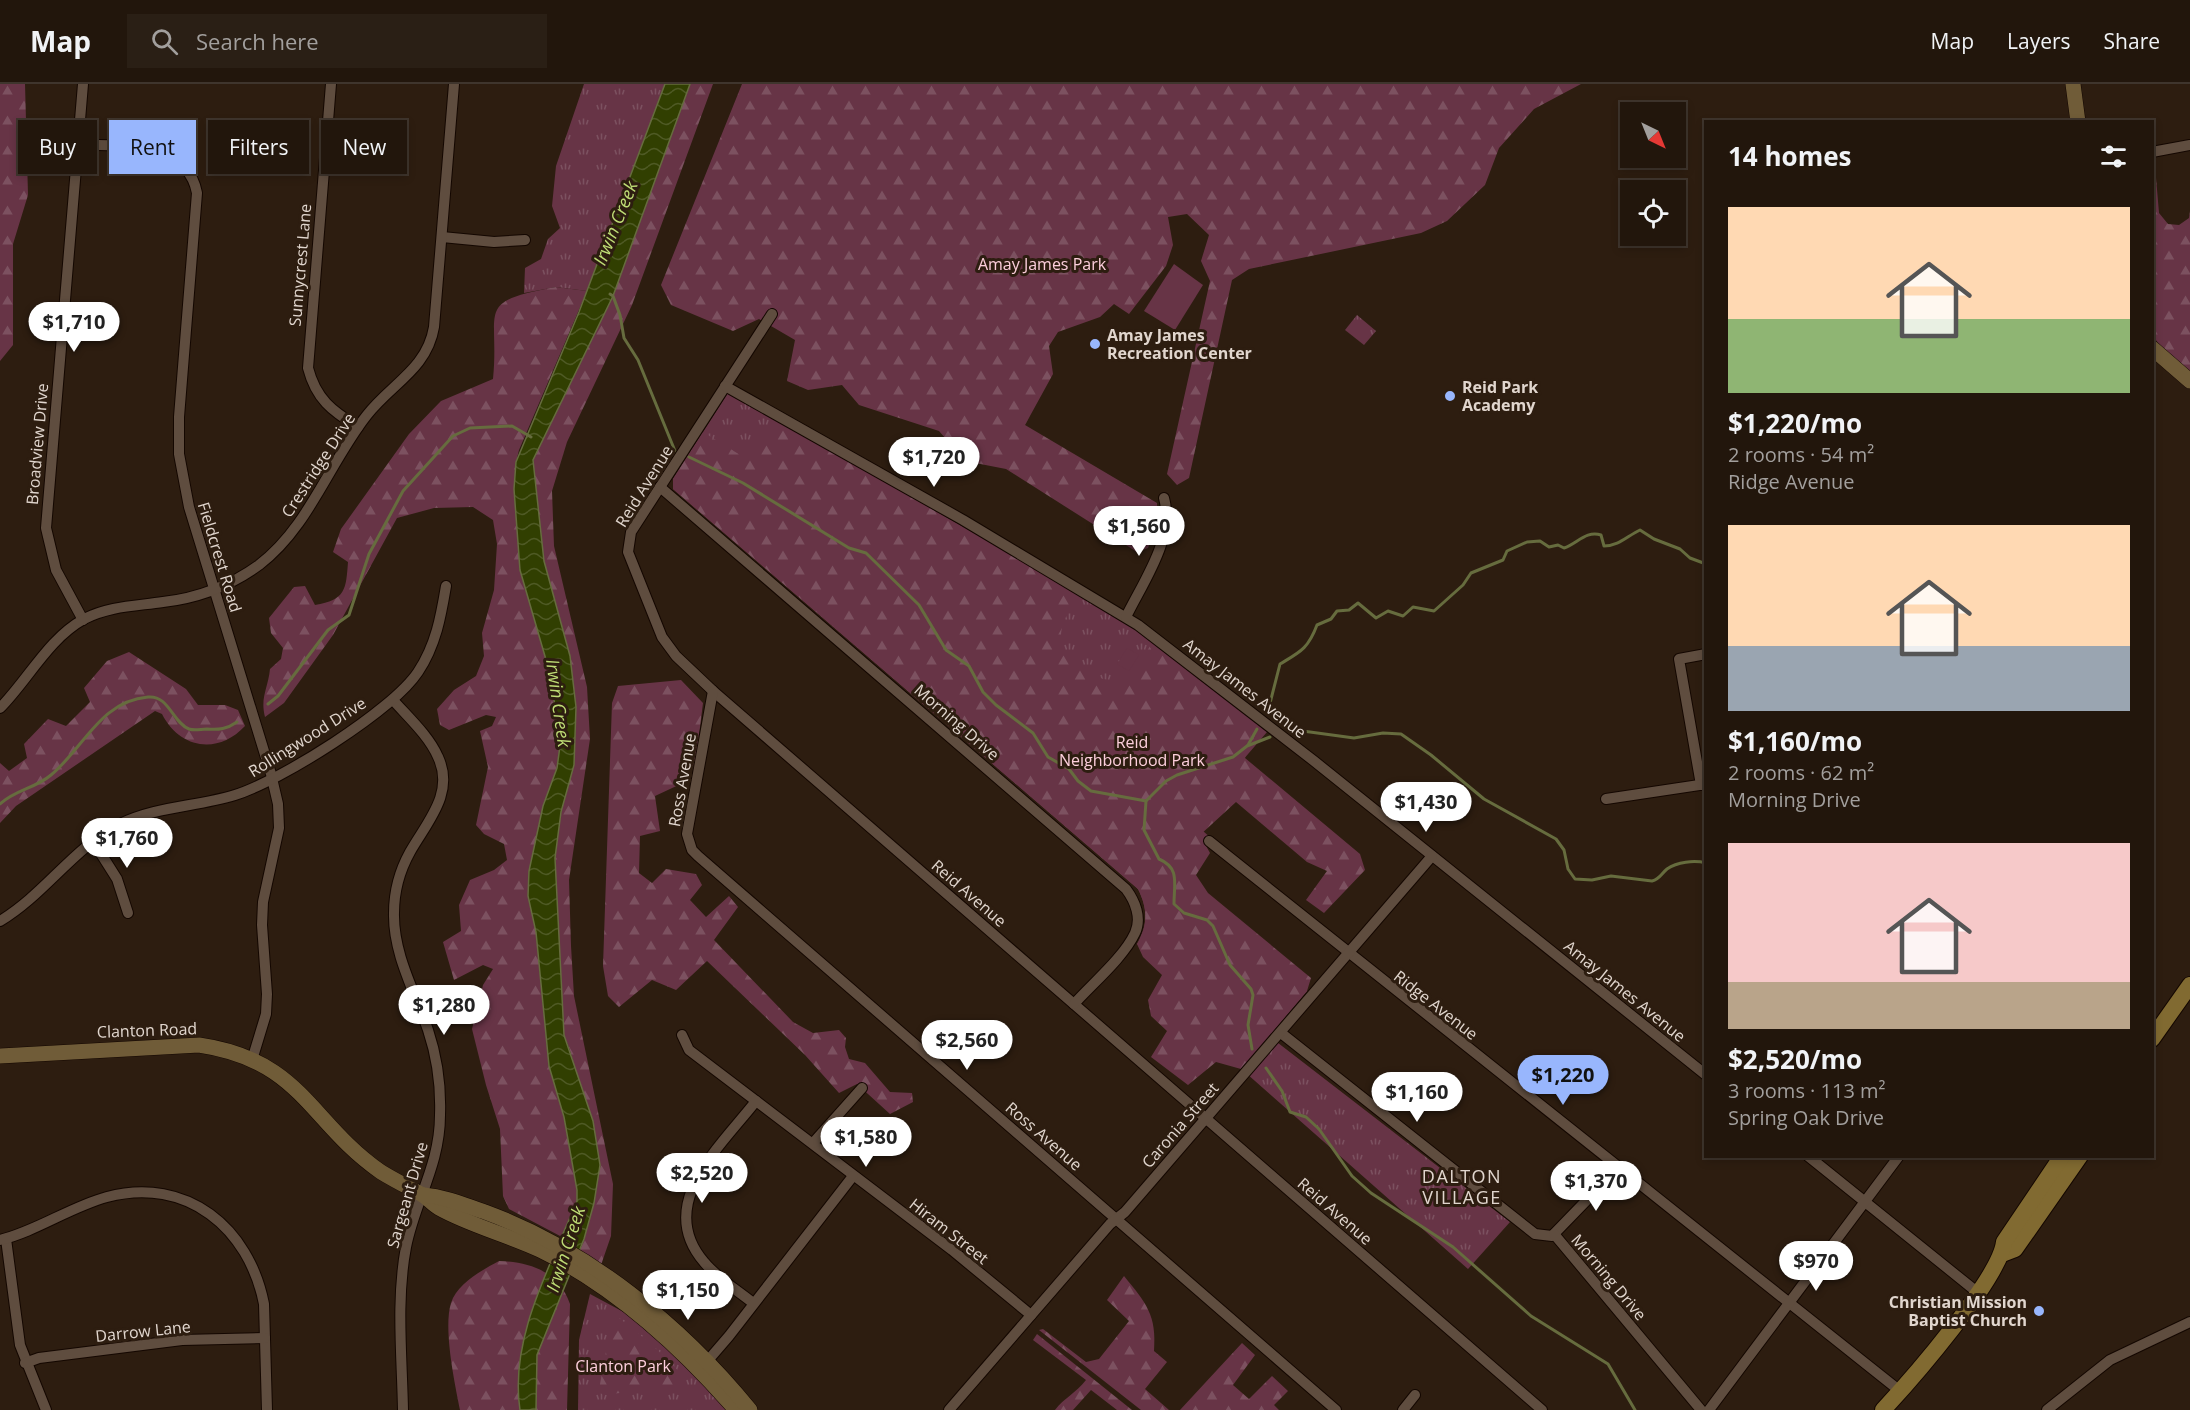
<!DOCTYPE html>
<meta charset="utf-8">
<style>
:root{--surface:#22160c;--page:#2a1f15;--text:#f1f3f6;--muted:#a29f9d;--line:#3f352d;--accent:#98b6fd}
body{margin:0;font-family:"Open Sans",sans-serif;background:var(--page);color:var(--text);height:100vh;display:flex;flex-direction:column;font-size:22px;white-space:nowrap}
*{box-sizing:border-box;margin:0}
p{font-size:20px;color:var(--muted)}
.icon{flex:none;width:33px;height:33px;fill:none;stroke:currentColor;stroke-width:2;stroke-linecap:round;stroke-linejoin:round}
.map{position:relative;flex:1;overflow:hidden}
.details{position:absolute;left:1704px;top:36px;width:450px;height:1038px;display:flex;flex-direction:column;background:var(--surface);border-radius:0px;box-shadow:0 3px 9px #0003,0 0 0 2px var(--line)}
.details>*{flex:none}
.banner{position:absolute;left:18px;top:36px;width:570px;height:54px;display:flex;gap:12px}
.needle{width:39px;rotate:137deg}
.tools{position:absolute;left:1620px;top:18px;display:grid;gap:12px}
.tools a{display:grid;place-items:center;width:66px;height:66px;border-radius:0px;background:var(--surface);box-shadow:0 3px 9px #0003,0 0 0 2px var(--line);font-size:30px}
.price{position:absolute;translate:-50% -51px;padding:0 14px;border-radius:21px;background:#fff;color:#222;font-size:20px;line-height:39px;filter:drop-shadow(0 2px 3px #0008)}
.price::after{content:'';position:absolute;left:50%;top:36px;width:18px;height:14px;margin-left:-9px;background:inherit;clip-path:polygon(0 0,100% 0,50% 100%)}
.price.current{background:var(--accent);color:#111}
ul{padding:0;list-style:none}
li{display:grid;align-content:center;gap:12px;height:318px;padding:0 24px}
li span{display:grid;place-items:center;height:186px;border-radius:0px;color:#555}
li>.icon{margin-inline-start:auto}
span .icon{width:108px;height:108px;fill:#fffc;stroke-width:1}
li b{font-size:26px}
h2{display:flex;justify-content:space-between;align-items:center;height:72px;padding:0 24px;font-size:26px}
.tag{padding:0 21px;border-radius:0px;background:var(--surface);box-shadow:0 3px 9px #0003,0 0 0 2px var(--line);font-size:21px;line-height:54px}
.tag.current{background:var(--accent);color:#111}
header{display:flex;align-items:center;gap:36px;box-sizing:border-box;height:84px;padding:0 30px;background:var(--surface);border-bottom:2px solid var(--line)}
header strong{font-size:28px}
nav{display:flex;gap:33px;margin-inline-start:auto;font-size:21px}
.search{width:420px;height:54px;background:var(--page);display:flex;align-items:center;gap:15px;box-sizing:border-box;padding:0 21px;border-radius:0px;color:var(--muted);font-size:22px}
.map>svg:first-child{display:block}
.grass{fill:url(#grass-tufts)}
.forest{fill:url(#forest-firs)}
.garden{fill:#673446}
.water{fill:url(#water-waves);stroke:#666c3e;stroke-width:1.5}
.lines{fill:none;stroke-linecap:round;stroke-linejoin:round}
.stream{stroke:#666c3e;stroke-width:3}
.street-casing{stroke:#140700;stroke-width:12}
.secondary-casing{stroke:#140700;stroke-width:16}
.primary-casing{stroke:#140700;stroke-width:18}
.street{stroke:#5f4d3f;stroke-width:10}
.secondary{stroke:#705c38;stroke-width:15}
.primary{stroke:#816a31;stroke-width:16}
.poi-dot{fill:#98b6fd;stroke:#2d1d10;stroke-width:2}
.labels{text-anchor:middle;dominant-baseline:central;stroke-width:6;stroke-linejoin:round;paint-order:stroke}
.park-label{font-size:16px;fill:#fdcfdc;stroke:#2d1d10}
.street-label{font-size:16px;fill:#e1d6ce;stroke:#2d1d10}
.poi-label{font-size:16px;font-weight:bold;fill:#e1d6ce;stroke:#2d1d10;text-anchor:start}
.water-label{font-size:18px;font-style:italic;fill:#bedc75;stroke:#2d1d10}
.neighbourhood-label{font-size:18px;letter-spacing:1.5px;fill:#e1d6ce;stroke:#2d1d10}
</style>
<header>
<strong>Map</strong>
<div class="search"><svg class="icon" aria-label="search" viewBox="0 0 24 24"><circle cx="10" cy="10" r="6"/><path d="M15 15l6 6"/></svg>Search here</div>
<nav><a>Map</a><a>Layers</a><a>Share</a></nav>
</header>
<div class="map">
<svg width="2190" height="1326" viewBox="0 0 2190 1326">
<defs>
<pattern id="grass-tufts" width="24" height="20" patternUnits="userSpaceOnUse" patternTransform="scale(1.5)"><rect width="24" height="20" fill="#673446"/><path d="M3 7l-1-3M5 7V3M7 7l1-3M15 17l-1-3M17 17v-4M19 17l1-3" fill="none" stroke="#7c5160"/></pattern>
<pattern id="forest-firs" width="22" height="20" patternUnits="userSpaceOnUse" patternTransform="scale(1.5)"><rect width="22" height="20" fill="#673446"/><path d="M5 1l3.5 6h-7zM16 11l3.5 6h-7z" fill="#7c5160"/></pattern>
<pattern id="water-waves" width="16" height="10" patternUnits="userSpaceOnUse" patternTransform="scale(1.5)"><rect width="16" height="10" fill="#313f01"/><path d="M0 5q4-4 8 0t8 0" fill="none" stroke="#4f5a25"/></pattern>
</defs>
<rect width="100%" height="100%" fill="#2d1d10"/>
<g class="grass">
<polygon points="584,0 665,0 587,207 556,203 524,209 525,184 541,175 548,155 560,144 552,122 556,82"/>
<polygon points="1357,231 1376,247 1364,261 1345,246"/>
<path d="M728,309l387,221 68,49 84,69 -37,43 -27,56 9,8 -32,39 127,113 -38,45 241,186 -42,47 -307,-271 16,-19 -40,-35c11,-19 11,-35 1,-55l-465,-400v-10z"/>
<polygon points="590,1210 631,1232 651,1247 728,1326 578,1326 579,1256"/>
</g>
<g class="forest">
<polygon points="0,0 25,0 28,111 13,160 13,261 0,277"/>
<path d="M690,0h23l-81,221 -65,137 -15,49 2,55 33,141 3,52 -21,141 2,66 3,50 39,188 -2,52 -10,29 -21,-15 4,-11c-2,-61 5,-149 -20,-204l-9,-177 6,-46 13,-47 2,-58 -6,-51 -26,-95 -11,-101 80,-164z"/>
<polygon points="742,0 1581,0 1534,25 1499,64 1485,101 1447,137 1421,149 1249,185 1232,196 1189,394 1177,401 1167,390 1210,197 1201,177 1209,151 1187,130 1168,133 1173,161 1166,182 1129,230 1114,220 1100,233 1058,248 1049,262 1053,290 1025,341 1157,419 1158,437 1148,464 1137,468 1006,385 965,377 939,347 859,321 842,301 808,306 787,297 795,256 759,235 733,247 671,221 661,201"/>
<polygon points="2153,80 2155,82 2159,129 2168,140 2179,141 2189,134 2190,127 2190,288 2166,270 2153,252"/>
<path d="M556,203l31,4 -68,159 -3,12 -2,27 6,81 31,107 9,69 -3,22 -14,38 -15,90 8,36 13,134 15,51 13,73v11l-15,36 -53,-28 -6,-13 -3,-67 -14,-44 -14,-56 11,-44 10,-16 -10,-4 -29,15 -11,-38 18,-11 -2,-26 11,-25 24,-10 13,-10 -3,-16 -20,-10 -8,-9 12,-58 -8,-36 12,-5 4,-9 -10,-2 -37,15 -9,-5 -3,-16 17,-19 22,-14 8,-20 -2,-23 12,-43 3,-46 -4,-24 -20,-13 -39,1 -37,10 -64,117 -49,68 -19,14c-5,-20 3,-28 5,-48l11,-10 2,-11 -12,-15 -2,-15 25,-31 11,-1 10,19c31,-5 31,-16 33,-43l-15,-10 8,-23 68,-95 32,-33 52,-22c7,-70 -20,-77 63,-92z"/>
<path d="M782,339l298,171c-6,10 -15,22 -18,33 -8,38 28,50 58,56l14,-10 19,-32 101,80 -9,37 115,96 5,16 -41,43 -18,-13 21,-29 -20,-9 -71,-60 -36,33 10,18 -14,22 12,18 103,85 -4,13 -66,78 -25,-7 -28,23 -37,-28 16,-26 -16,-15 -3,-16 14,-25 -19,-18 -6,-13c11,-19 11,-35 1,-55l-465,-400v-10l30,-47 42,26z"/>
<path d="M129,568l57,37 12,16h27l13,5 7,16c-27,29 -65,23 -83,-12l-7,-3 -139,95 -16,17v-60l9,8 18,-13 -3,-14 24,-25 18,7 24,-24 -6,-14 23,-27z"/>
<polygon points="681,596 703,619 696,675 685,698 655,712 660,747 640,752 639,789 652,799 666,785 696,790 702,801 690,816 706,833 729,812 738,823 714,856 793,938 813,949 839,946 846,954 845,963 849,975 865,979 890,1008 912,1009 913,1018 890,1030 857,1000 839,1009 805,971 707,877 676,906 652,896 619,923 608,912 603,882 612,619 618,602"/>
<path d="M499,1177c32,1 60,11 71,43l-3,106h-107c-5,-26 -17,-81 -9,-107 6,-19 31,-33 48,-42z"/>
<path d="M1124,1192c22,27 33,39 30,75l13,11 -22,27 24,21h-28l-102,-80 4,-1 43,33 13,-3 30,-38 -22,-21z"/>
<path d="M613,1230c13,8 74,58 73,71l-83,10 -3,-3v-8z"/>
<path d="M1037,1250l95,76h-15l-26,-20 -18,20h-18c9,-12 21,-17 31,-30l-53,-40z"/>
<polygon points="1242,1259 1255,1271 1233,1301 1249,1315 1272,1292 1288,1307 1274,1321 1279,1326 1180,1326"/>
</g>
<g class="garden">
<polygon points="1174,180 1203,201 1175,246 1144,227"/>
<polygon points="1127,564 1139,571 1129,587 1117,580"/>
</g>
<path class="water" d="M665,0h25l-77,212 -80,164 11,101 26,95 6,51 -2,58 -13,47 -6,46 9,177 29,86 7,44 -6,38 -10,36 -47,116 -1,55h-16c-11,-72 31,-145 57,-209v-11l-13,-73 -15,-51 -13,-134 -8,-36 1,-25 14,-65 14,-38 3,-22 -9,-69 -31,-107 -6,-81 2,-27 63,-150z"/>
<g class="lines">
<g class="stream">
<polyline points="610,210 613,212 620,231 624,254 638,276 675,367"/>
<polyline points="689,373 743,399 849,464 866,469 919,521 946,566 969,582 983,608 996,621 1033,649 1048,673 1069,685 1078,697 1091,707 1146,717"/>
<polyline points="268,620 278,612 328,546 349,531 369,470 403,407 453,352 470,344 512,342 531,353"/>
<path d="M1268,627l12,-47c20,-12 28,-15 37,-39l14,-6 6,-8 12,-1 9,-7 18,15 12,-7 15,5 10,-9 21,4 29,-26 8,-12 32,-13 4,-9 20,-9 13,-1 9,6 9,-2 6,3c13,-4 22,-18 37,-13l3,11c15,0 23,-10 36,-16l14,9 26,10 10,9 16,6"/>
<path d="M1288,645l66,9 29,-5 18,1 30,21 53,44 72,40 8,11 4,19 7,10 17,1 19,-4 41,5c8,-2 9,-7 15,-12 10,-7 27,-9 39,-6"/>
<polyline points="1248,661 1257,645"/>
<path d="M0,720c15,-14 36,-16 51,-29 33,-27 49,-74 97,-78 21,-2 24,25 41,32 6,2 12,0 18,0 12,1 20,0 30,-7"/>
<path d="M1252,965l-4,-24 5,-30 -2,-6 -21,-24 -17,-39 -6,-6 -23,-7 -10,-9c0,-21 6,-36 -15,-45l-15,-29 2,-29 20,-20 11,-6 56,-18 14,-11 23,-9"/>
<polyline points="1266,984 1282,1007 1290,1028 1306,1033 1319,1045 1352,1092 1371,1109 1453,1163 1531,1232 1608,1280 1635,1326"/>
</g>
<defs>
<g id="street">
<polyline points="83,0 46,444 56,486 83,536"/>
<path d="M331,0l-23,284c8,31 24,43 50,59"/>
<path d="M78,60c42,3 109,-4 119,49l-18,224v37l10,53 82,267 7,30 1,24 -16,74 -1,23 5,69 -1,20 -14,46"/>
<polyline points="2152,68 2190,61"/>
<polyline points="442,153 494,158 525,156"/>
<polyline points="772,230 631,448 628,468 662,553 676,572 713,607 1542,1326"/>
<polyline points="725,302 963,436 1138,541 1314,677 1706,991"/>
<path d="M660,403l466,402c9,12 16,29 9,44 -11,24 -43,51 -61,71"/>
<path d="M1126,533c17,-35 49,-79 38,-119"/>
<polyline points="713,607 687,750 692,766 698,772 1336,1326"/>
<path d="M393,616c15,17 36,36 45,57 17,36 -11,65 -28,95 -10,18 -16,40 -16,61 -1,41 21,79 34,117 9,27 13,57 12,85 0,50 -25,86 -34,132 -10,53 -4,109 -3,163"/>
<path d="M0,624c28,-28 48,-69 84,-89 25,-13 52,-13 79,-17 35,-4 67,-16 96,-37 50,-38 70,-102 108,-150 24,-31 60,-46 67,-88l20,-243"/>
<polyline points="1701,701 1679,575 1706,570"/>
<polyline points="1606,715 1706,700"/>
<polyline points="93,757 117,795 128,829"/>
<polyline points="1209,757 1900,1307"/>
<path d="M0,837c45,-27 73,-73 120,-97 37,-18 76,-17 115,-29 45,-14 157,-84 183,-123 18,-27 23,-56 28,-86"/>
<polyline points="1281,949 1535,1150 1552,1152 1617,1085"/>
<polyline points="682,951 689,966 952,1166 1031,1231"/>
<polyline points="813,1059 862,1004"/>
<polyline points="1808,1072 1977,1208"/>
<polyline points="1554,1150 1701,1326"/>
<polyline points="6,1155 20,1261 46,1326"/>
<path d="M0,1156c37,-9 70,-33 107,-43 80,-21 142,31 157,107l3,106"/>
<path d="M753,1219c-16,-13 -36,-25 -49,-41 -50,-58 17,-116 52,-161"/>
<polyline points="25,1279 39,1274 182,1256 265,1254"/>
<polyline points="704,1281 729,1252 853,1092"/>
<polyline points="949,1326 1110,1140 1125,1128 1432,772"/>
<polyline points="1403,1326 1415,1311"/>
<polyline points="1709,1326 1899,1072"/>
<polyline points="2047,1326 2110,1276 2190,1238"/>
</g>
<g id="secondary">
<polyline points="2073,0 2078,38"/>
<polyline points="2152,264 2190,297"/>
<path d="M0,972l199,-11c103,15 110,77 182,127 13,8 27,15 40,22 7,4 11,10 18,14 30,17 69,27 101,42 76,37 141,97 196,160"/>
<path d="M424,1111c22,2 40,10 61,17 103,38 196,113 265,198"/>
</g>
<g id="primary">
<polyline points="2152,955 2190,901"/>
<polyline points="2002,1170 2015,1165 2080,1072"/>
<path d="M1883,1326c28,-30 117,-132 121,-168l58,-86"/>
</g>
</defs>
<use href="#street" class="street-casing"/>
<use href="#secondary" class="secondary-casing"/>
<use href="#primary" class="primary-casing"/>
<use href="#street" class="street"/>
<use href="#secondary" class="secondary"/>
<use href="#primary" class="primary"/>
</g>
<g class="poi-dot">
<circle cx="1095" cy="260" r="6"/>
<circle cx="1450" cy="312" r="6"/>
<circle cx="2039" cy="1227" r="6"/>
</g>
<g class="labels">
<g class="park-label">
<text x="1042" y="180">Amay James Park</text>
<text x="1132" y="658">Reid<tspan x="1132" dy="18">Neighborhood Park</tspan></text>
<text x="623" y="1282">Clanton Park</text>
</g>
<g class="street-label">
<text transform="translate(300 181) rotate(-85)">Sunnycrest Lane</text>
<text transform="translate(37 360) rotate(-85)">Broadview Drive</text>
<text transform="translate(318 381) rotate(-57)">Crestridge Drive</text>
<text transform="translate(644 402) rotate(-58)">Reid Avenue</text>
<text transform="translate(220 473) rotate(73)">Fieldcrest Road</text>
<text transform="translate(1245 604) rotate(38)">Amay James Avenue</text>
<text transform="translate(957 638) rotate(41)">Morning Drive</text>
<text transform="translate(307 653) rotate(-32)">Rollingwood Drive</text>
<text transform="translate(682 696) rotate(-80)">Ross Avenue</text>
<text transform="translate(969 809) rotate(41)">Reid Avenue</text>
<text transform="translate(1625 907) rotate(39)">Amay James Avenue</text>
<text transform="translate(1436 921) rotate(38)">Ridge Avenue</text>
<text transform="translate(147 946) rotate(-2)">Clanton Road</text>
<text transform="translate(1180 1041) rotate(-49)">Caronia Street</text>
<text transform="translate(1044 1052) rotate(41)">Ross Avenue</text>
<text transform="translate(407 1111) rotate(-74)">Sargeant Drive</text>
<text transform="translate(1335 1127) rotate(41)">Reid Avenue</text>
<text transform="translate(949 1147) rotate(38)">Hiram Street</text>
<text transform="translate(1609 1193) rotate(50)">Morning Drive</text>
<text transform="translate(143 1247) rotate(-6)">Darrow Lane</text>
</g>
<g class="poi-label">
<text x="1107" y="251">Amay James<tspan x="1107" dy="18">Recreation Center</tspan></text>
<text x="1462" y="303">Reid Park<tspan x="1462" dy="18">Academy</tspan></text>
<text x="2027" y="1218" text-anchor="end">Christian Mission<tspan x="2027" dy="18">Baptist Church</tspan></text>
</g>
<g class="water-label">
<text transform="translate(615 139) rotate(-68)">Irwin Creek</text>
<text transform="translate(559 619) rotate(82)">Irwin Creek</text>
<text transform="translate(565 1165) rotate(-72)">Irwin Creek</text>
</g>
<g class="neighbourhood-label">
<text x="1462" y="1092">DALTON<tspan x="1462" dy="21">VILLAGE</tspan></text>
</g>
</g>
</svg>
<div class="tools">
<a><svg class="needle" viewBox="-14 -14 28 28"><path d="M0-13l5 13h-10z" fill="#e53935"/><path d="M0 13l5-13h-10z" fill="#a29f9d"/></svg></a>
<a><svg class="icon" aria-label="locate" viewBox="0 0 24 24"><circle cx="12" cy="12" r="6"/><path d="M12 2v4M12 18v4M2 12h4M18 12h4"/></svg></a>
</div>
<b class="price" style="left:74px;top:269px">$1,710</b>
<b class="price" style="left:934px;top:404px">$1,720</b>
<b class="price" style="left:1139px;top:473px">$1,560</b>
<b class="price" style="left:1426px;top:749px">$1,430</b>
<b class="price" style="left:127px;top:785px">$1,760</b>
<b class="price" style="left:444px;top:952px">$1,280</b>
<b class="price" style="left:967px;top:987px">$2,560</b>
<b class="price current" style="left:1563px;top:1022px">$1,220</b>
<b class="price" style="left:1417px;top:1039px">$1,160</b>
<b class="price" style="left:866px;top:1084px">$1,580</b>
<b class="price" style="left:702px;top:1120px">$2,520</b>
<b class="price" style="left:1596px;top:1128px">$1,370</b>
<b class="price" style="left:1816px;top:1208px">$970</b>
<b class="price" style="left:688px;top:1237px">$1,150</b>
<div class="banner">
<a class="tag">Buy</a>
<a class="tag current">Rent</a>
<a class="tag">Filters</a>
<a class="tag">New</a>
</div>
<section class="details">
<h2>14 homes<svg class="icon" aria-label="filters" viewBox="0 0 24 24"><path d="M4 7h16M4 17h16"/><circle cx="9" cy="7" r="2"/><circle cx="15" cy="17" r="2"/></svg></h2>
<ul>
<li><span style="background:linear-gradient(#ffd9b3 60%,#8fb573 0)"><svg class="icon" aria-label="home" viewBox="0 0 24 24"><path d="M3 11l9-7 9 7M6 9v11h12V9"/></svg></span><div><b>$1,220/mo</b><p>2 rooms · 54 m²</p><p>Ridge Avenue</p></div></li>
<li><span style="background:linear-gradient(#ffd9b3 65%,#9aa5b1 0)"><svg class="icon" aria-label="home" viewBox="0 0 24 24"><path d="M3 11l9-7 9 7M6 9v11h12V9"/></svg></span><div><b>$1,160/mo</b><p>2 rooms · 62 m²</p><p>Morning Drive</p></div></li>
<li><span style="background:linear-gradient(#f6c9c9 75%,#b9a48a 0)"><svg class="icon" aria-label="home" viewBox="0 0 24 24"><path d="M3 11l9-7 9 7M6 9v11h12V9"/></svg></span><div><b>$2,520/mo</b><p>3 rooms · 113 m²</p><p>Spring Oak Drive</p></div></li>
</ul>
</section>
</div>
